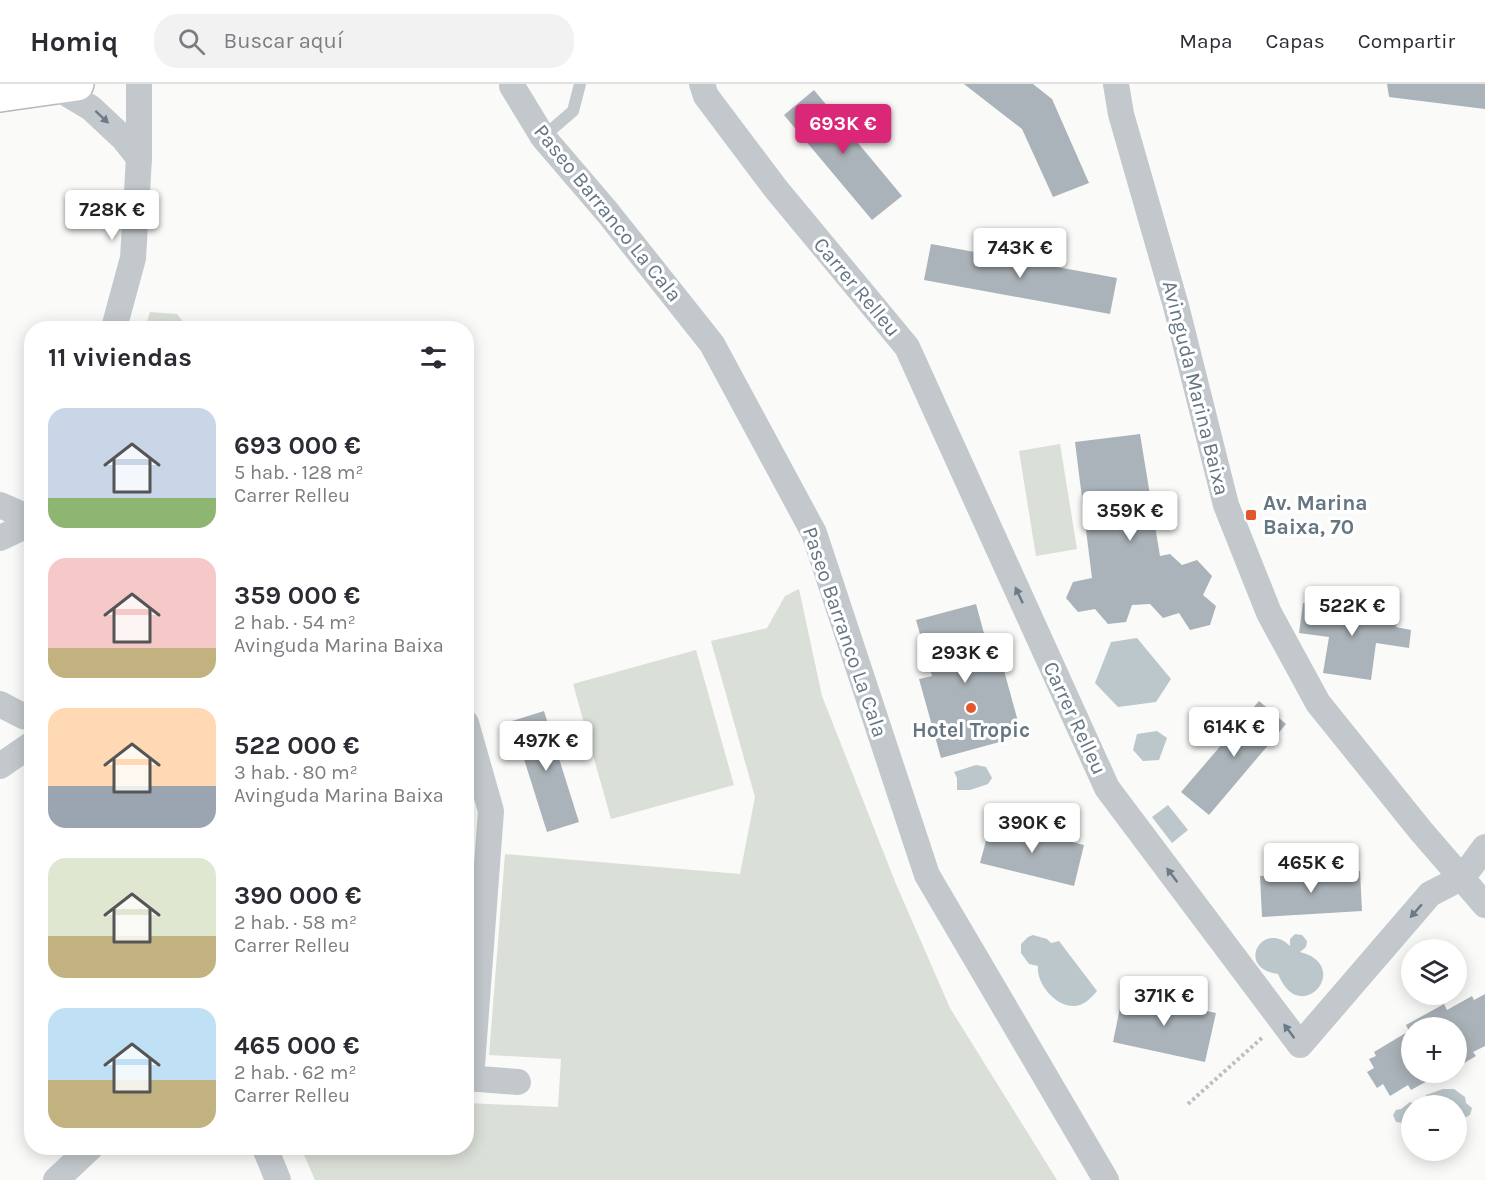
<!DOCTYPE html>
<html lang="es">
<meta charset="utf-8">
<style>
:root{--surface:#fff;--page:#f2f2f3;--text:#2b2b33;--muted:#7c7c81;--line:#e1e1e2;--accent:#db2777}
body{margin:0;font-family:Karla,sans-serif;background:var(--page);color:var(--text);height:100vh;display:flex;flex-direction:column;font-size:22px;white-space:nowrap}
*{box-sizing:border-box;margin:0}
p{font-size:20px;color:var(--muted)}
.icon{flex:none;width:33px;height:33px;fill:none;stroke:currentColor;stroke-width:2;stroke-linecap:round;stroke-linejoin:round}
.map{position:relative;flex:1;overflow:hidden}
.panel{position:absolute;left:24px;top:237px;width:450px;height:834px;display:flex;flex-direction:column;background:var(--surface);border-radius:24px;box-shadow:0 3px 15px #0003}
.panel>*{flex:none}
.controls{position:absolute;left:1401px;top:855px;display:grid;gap:12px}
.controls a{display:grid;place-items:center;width:66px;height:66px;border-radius:50%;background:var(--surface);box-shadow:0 3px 15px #0003;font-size:30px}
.price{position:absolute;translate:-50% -51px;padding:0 14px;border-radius:6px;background:#fff;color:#222;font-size:20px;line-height:39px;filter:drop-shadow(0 2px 3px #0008)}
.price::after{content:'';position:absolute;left:50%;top:36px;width:18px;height:14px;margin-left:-9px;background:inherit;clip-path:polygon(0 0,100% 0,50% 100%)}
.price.current{background:var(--accent);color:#fff}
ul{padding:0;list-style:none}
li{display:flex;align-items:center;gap:18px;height:150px;padding:0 24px}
li span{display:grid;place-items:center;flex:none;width:168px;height:120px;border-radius:18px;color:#555}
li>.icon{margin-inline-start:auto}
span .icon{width:72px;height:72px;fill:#fffc;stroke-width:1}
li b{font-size:26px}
h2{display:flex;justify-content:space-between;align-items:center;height:72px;padding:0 24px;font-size:26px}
header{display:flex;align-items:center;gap:36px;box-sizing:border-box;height:84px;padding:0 30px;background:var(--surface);border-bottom:2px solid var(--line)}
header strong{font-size:28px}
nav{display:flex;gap:33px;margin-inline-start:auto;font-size:21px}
.search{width:420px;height:54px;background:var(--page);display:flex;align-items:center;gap:15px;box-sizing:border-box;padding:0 21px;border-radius:24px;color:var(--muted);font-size:22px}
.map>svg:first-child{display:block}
.green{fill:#dadfd7}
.water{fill:#bbc7cb}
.building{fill:#aab3b9}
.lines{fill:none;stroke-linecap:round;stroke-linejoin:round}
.secondary-casing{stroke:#b3babf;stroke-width:36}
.path{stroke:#bbbfc2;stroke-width:4;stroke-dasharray:3 3;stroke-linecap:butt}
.lane{stroke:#c3c8cc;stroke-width:12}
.street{stroke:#c3c8cc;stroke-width:26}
.secondary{stroke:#fff;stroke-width:33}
.oneway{fill:#6a7a87}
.poi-dot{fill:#e4572e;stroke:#fff;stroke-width:2}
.labels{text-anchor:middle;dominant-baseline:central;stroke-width:6;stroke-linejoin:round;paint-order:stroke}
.street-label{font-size:21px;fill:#657683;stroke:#fff}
.poi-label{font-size:21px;font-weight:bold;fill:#657683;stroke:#fff;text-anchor:start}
</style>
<header>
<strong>Homiq</strong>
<div class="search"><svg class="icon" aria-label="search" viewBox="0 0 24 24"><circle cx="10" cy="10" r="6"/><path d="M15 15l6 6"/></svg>Buscar aquí</div>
<nav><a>Mapa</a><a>Capas</a><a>Compartir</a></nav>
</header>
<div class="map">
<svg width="1485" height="1096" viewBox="0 0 1485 1096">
<rect width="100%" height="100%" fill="#fafaf8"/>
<g class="green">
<polygon points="150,228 177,230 188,244 145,244"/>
<polygon points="1060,360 1077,465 1036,472 1019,367"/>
<polygon points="799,505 822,612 896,800 950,924 1057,1096 315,1096 301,1064 466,1064 467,1019 558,1023 561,975 489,971 505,770 740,790 755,713 711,557 767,544 785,512"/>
<polygon points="696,566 734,701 611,735 573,600"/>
</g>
<g class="water">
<polygon points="1137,554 1171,595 1156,618 1118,623 1095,599 1111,558"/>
<polygon points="1157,647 1167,654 1159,676 1143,677 1133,666 1137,650"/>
<polygon points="976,681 986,683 992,694 988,700 970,706 957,706 957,694 954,688"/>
<polygon points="1168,721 1188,746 1172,759 1152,733"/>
<path d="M1295,850l7,1 5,6 -1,6 -6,5c54,14 0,77 -22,22 -44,-6 -15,-55 12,-28v-7z"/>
<path d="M1033,851l14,4 4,4 8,-2 38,50c-6,7 -13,15 -24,15 -18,0 -37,-23 -35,-40l-9,-2 -8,-11v-9l7,-7z"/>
<polygon points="1443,1005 1454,1005 1465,1013 1466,1019 1472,1024 1470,1031 1466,1033 1457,1032 1456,1022 1424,1021 1426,1011"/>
<polygon points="1410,1018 1417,1021 1412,1022 1411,1050 1406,1047 1404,1039 1396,1038 1393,1031 1396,1026 1401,1025"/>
</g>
<g class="building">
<polygon points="964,0 1033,0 1052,15 1089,99 1053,113 1022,45"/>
<polygon points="1387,0 1485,0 1485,25 1389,13"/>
<polygon points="814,6 902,112 872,136 784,31"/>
<polygon points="931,160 1117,194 1110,230 924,196"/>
<polygon points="1140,350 1160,472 1170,470 1182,481 1197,476 1212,492 1203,511 1216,522 1210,541 1190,546 1179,529 1163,534 1150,520 1132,521 1126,538 1108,540 1095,525 1078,528 1066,514 1073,498 1092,494 1075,358"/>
<polygon points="1303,519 1398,532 1396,543 1411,546 1409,564 1376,559 1371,596 1323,589 1329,553 1299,549"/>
<polygon points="976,520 991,575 1000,572 1022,652 941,674 919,595 932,592 916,536"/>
<polygon points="1259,617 1286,640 1209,731 1181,708"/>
<polygon points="544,627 579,738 547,748 512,637"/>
<polygon points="991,738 1084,761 1074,802 980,779"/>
<polygon points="1360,787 1362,827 1262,833 1260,792"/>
<polygon points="1123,909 1216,929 1205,978 1113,958"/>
<polygon points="1485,910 1485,962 1473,968 1476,972 1456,984 1456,944 1412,944 1412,988 1448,988 1433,998 1431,995 1411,1006 1408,1001 1390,1012 1383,1000 1377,1004 1367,988 1374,984 1369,975 1376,972 1374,968 1409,947 1406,941 1444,920 1447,926 1472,912 1474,916"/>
</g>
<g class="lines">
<defs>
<polyline id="secondary" points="0,11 77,0"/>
</defs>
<use href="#secondary" class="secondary-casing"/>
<polyline class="path" points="1188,1020 1263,953"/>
<polyline class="lane" points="543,53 573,27 580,0"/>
<g class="street">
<polyline points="702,0 706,12 776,105 907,263 1107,704 1300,961 1430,810 1463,793 1485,763"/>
<polyline points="1116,0 1121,30 1176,222 1226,421 1269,529 1318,619 1421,747 1485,821"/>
<polyline points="512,2 543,53 608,129 712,260 814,449 927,791 1106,1096"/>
<polyline points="56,3 91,24 123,54 139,74"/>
<polyline points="114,244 133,174 139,74 139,0"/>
<polyline points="0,421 32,435"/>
<polyline points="0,454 32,439"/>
<polyline points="0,620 23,632 32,634"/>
<polyline points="466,639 491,727 471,995"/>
<polyline points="0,682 32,660"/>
<polyline points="466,994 518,998"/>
<polyline points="265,1064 278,1096"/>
<polyline points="56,1096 90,1064"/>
</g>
<use href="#secondary" class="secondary"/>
</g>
<defs><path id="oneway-solid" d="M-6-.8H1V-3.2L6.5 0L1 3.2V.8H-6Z" transform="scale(1.5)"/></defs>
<g class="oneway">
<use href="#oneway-solid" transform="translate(102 33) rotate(43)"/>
<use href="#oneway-solid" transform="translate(1019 511) rotate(-115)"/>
<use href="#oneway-solid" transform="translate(1172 791) rotate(-127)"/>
<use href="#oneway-solid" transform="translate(1416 827) rotate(131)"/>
<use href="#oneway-solid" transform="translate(1289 947) rotate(-127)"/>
</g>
<g class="poi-dot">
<rect x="1245" y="425" width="12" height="12" rx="3"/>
<circle cx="971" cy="624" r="6"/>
</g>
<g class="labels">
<g class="street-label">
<text transform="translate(608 129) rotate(51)">Paseo Barranco La Cala</text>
<text transform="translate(857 203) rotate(50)">Carrer Relleu</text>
<text transform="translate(1196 304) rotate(76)">Avinguda Marina Baixa</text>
<text transform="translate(845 548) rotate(71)">Paseo Barranco La Cala</text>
<text transform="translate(1075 634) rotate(65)">Carrer Relleu</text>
</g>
<g class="poi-label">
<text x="1263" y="419">Av. Marina<tspan x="1263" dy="24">Baixa, 70</tspan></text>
<text x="971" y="646" text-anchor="middle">Hotel Tropic</text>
</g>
</g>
</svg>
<div class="controls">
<a><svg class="icon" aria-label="layers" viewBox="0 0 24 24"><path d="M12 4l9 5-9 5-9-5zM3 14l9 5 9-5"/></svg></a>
<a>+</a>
<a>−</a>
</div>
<b class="price current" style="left:843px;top:71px">693K €</b>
<b class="price" style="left:112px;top:157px">728K €</b>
<b class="price" style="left:1020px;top:195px">743K €</b>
<b class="price" style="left:1130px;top:458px">359K €</b>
<b class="price" style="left:1352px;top:553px">522K €</b>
<b class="price" style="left:965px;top:600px">293K €</b>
<b class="price" style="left:1234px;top:674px">614K €</b>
<b class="price" style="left:546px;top:688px">497K €</b>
<b class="price" style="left:1032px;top:770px">390K €</b>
<b class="price" style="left:1311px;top:810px">465K €</b>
<b class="price" style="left:1164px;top:943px">371K €</b>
<section class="panel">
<h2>11 viviendas<svg class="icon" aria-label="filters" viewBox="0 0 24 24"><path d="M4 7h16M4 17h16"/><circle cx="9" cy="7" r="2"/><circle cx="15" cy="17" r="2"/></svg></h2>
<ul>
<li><span style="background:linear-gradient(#c9d6e8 75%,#8fb573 0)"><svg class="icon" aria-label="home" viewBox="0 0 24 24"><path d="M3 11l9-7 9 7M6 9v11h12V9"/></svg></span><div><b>693 000 €</b><p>5 hab. · 128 m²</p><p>Carrer Relleu</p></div></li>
<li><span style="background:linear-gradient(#f6c9c9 75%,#c2b280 0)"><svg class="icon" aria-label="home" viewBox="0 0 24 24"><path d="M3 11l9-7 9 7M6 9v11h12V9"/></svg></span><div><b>359 000 €</b><p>2 hab. · 54 m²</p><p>Avinguda Marina Baixa</p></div></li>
<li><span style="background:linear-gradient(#ffd9b3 65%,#9aa5b1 0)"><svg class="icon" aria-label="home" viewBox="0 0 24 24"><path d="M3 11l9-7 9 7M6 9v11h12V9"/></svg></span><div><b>522 000 €</b><p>3 hab. · 80 m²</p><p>Avinguda Marina Baixa</p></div></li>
<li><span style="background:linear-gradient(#dfe7d0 65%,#c2b280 0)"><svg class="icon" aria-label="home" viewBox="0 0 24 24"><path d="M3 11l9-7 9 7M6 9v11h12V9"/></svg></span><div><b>390 000 €</b><p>2 hab. · 58 m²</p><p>Carrer Relleu</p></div></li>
<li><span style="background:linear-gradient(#bfe0f5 60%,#c2b280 0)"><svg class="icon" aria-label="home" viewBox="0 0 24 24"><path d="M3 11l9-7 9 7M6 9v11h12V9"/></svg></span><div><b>465 000 €</b><p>2 hab. · 62 m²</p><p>Carrer Relleu</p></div></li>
</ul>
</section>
</div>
